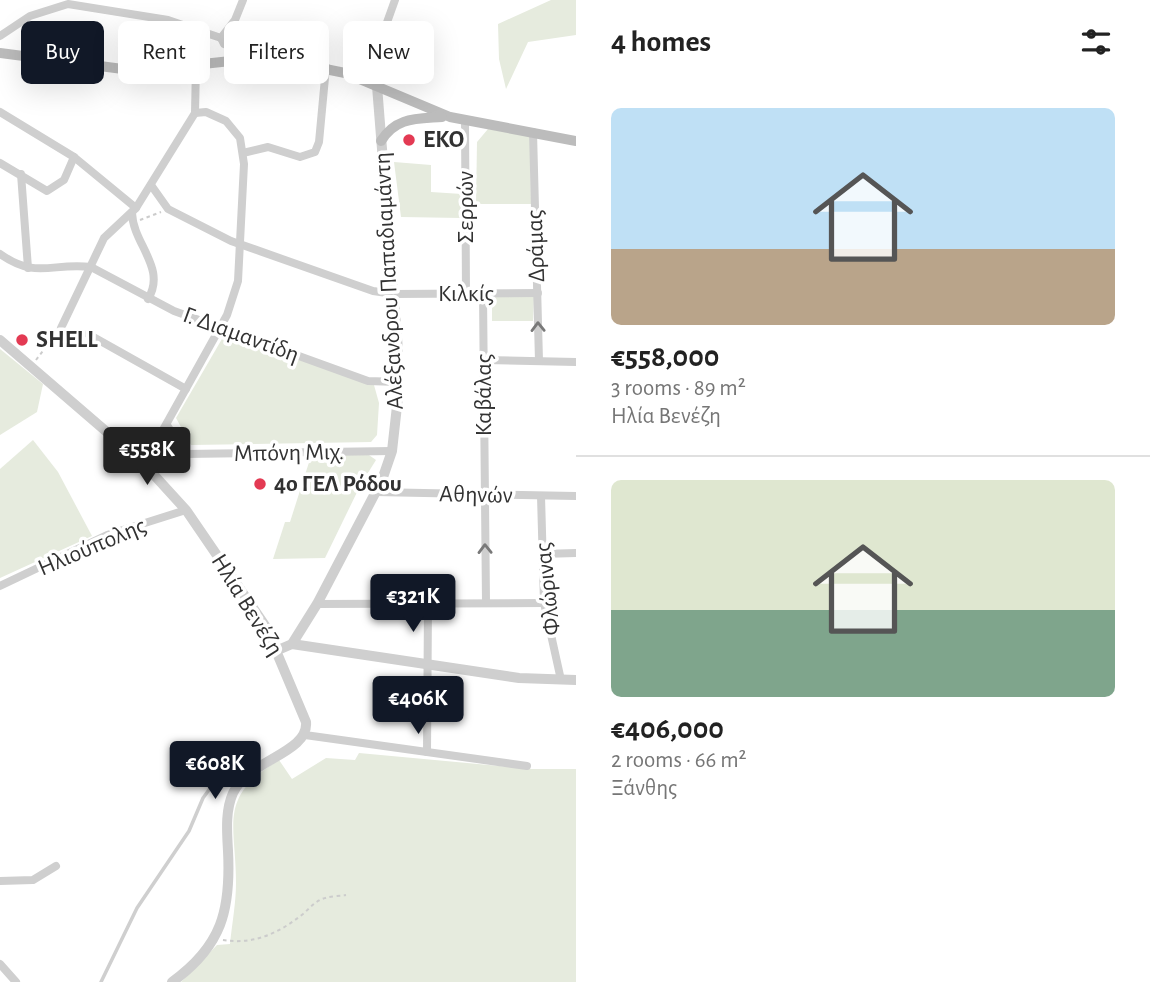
<!DOCTYPE html>
<meta charset="utf-8">
<style>
:root{--surface:#fff;--page:#f6f6f6;--text:#222;--muted:#767676;--line:#e0e0e0;--accent:#111827}
body{margin:0;font-family:"Alegreya Sans",sans-serif;background:var(--page);color:var(--text);height:100vh;display:flex;flex-direction:column;font-size:26px;white-space:nowrap}
*{box-sizing:border-box;margin:0}
p{font-size:23px;color:var(--muted)}
.icon{flex:none;width:38px;height:38px;fill:none;stroke:currentColor;stroke-width:2;stroke-linecap:round;stroke-linejoin:round}
.map{position:relative;flex:1;overflow:hidden}
.side{display:flex;flex-direction:column;background:var(--surface);width:574px}
.side>*{flex:none}
.hud{position:absolute;left:21px;top:21px;width:450px;height:63px;display:flex;gap:14px}
.price{position:absolute;translate:-50% -60px;padding:0 16px;border-radius:7px;background:var(--accent);color:#fff;font-size:23px;line-height:46px;filter:drop-shadow(0 2px 4px #0008)}
.price::after{content:'';position:absolute;left:50%;top:42px;width:21px;height:16px;margin-left:-10px;background:inherit;clip-path:polygon(0 0,100% 0,50% 100%)}
.price.on{background:#222;color:#fff}
ul{padding:0;list-style:none}
li{display:grid;align-content:center;gap:14px;height:371px;padding:0 35px}
li+li{border-top:2px solid var(--line)}
li span{display:grid;place-items:center;height:217px;border-radius:10px;color:#555}
li>.icon{margin-inline-start:auto}
span .icon{width:126px;height:126px;fill:#fffc;stroke-width:1}
li b{font-size:30px}
h2{display:flex;justify-content:space-between;align-items:center;height:84px;padding:0 35px;font-size:30px}
.chip{padding:0 24px;border-radius:10px;background:var(--surface);box-shadow:0 7px 28px #0002;font-size:24px;line-height:63px}
.chip.on{background:var(--accent);color:#fff}
main{display:flex;flex:1;min-height:0}
.map>svg:first-child{display:block}
.green{fill:#e6ebde}
.lines{fill:none;stroke-linecap:round;stroke-linejoin:round}
.path{stroke:#ccc;stroke-width:2;stroke-dasharray:3.5 3.5;stroke-linecap:butt}
.service{stroke:#cfcfcf;stroke-width:3.5}
.minor{stroke:#cfcfcf;stroke-width:8}
.tertiary{stroke:#cfcfcf;stroke-width:10}
.secondary{stroke:#bcbcbc;stroke-width:10}
.oneway{stroke:#797979}
.poi-dot{fill:#e33a53;stroke:#fff;stroke-width:2.5}
.labels{text-anchor:middle;dominant-baseline:central;stroke-width:7;stroke-linejoin:round;paint-order:stroke}
.poi-label{font-size:24px;font-weight:bold;fill:#323232;stroke:#fff;text-anchor:start}
.street-label{font-size:24px;fill:#323232;stroke:#fff}
</style>
<main>
<div class="map">
<svg width="576" height="982" viewBox="0 0 576 982">
<rect width="100%" height="100%" fill="#fff"/>
<g class="green">
<polygon points="551,0 576,0 576,35 528,42 506,89 499,59 498,24"/>
<polygon points="488,129 530,136 531,204 476,204 477,142"/>
<polygon points="394,162 431,165 431,192 462,194 461,218 401,217"/>
<polygon points="492,296 534,297 533,321 492,321"/>
<polygon points="226,332 374,385 379,403 377,435 371,442 191,445 176,418"/>
<polygon points="0,349 43,384 37,412 0,435"/>
<polygon points="33,440 58,472 92,536 0,578 0,469"/>
<polygon points="366,453 376,460 361,484 325,558 273,559 285,522 290,522 311,456"/>
<path d="M359,753l173,16h44v213h-395l36,-37 13,-1c2,-20 6,-41 6,-61 0,-61 -19,-85 43,-123l13,19 34,-21 29,2z"/>
</g>
<g class="lines">
<g class="path">
<polyline points="140,220 161,212"/>
<polyline points="36,360 56,334"/>
<path d="M223,940c31,5 56,-7 80,-26 7,-6 12,-13 22,-16 6,-2 15,-2 21,-3"/>
</g>
<polyline class="service" points="101,982 137,908 189,831 203,798 225,768 237,765 251,769"/>
<g class="minor">
<polyline points="0,36 30,16 68,4 168,20 221,38"/>
<polyline points="240,60 237,49 224,44 221,38 235,20 243,0"/>
<polyline points="366,81 395,0"/>
<polyline points="0,112 74,157 136,208"/>
<polyline points="465,120 466,294"/>
<polyline points="533,132 539,361"/>
<polyline points="243,153 268,147 300,157 315,152 319,142 326,67"/>
<polyline points="0,163 47,191 64,180 74,157"/>
<polyline points="21,174 28,268"/>
<polyline points="151,185 168,209 231,241 373,291 394,294 538,293"/>
<path d="M132,213c1,31 35,55 16,86"/>
<path d="M0,254c37,26 52,8 91,13l83,44 194,70 30,1"/>
<polyline points="483,294 486,602"/>
<polyline points="61,328 104,238 136,208 195,113 196,66"/>
<polyline points="88,334 186,389"/>
<polyline points="484,360 576,362"/>
<polyline points="167,425 185,454"/>
<polyline points="144,464 227,315 238,281 244,164 240,138 226,121 206,112 195,113"/>
<polyline points="144,464 185,454 392,451"/>
<polyline points="375,492 576,496"/>
<polyline points="541,496 544,603 561,680"/>
<polyline points="542,554 576,553"/>
<polyline points="0,586 107,535 186,510"/>
<polyline points="317,604 544,603"/>
<polyline points="305,735 527,766"/>
<polyline points="427,752 428,603"/>
<polyline points="0,881 33,880 56,866"/>
<polyline points="0,964 16,982"/>
</g>
<g class="tertiary">
<path d="M0,340l144,124 42,46 80,117 40,95c3,31 -58,38 -73,71 -8,18 -6,39 -5,58 3,59 -6,95 -56,131"/>
<polyline points="292,644 519,678 576,680"/>
<polyline points="278,650 292,644 317,604 382,480 392,451 398,397 398,350 377,86"/>
</g>
<g class="secondary">
<polyline points="0,53 138,71 240,60 286,61 345,73 450,117 576,141"/>
<path d="M381,141c15,-24 35,-22 61,-24"/>
</g>
</g>
<defs><path id="oneway-chevron" d="M-2-3.5L2.5 0L-2 3.5" fill="none" stroke-width="1.6" stroke-linecap="round" stroke-linejoin="round" transform="scale(1.75)"/></defs>
<g class="oneway">
<use href="#oneway-chevron" transform="translate(538 327) rotate(-91)"/>
<use href="#oneway-chevron" transform="translate(485 549) rotate(-91)"/>
</g>
<g class="poi-dot">
<circle cx="409" cy="140" r="7"/>
<circle cx="22" cy="340" r="7"/>
<circle cx="260" cy="484" r="7"/>
</g>
<g class="labels">
<g class="poi-label">
<text x="423" y="140">EKO</text>
<text x="36" y="340">SHELL</text>
<text x="274" y="484">4ο ΓΕΛ Ρόδου</text>
</g>
<g class="street-label">
<text transform="translate(466 207) rotate(-90)">Σερρών</text>
<text transform="translate(536 246) rotate(-92)">Δράμας</text>
<text transform="translate(389 281) rotate(-93)">Αλέξανδρου Παπαδιαμάντη</text>
<text x="466" y="294">Κιλκίς</text>
<text transform="translate(241 335) rotate(20)">Γ. Διαμαντίδη</text>
<text transform="translate(484 395) rotate(-90)">Καβάλας</text>
<text transform="translate(289 453) rotate(-1)">Μπόνη Μιχ.</text>
<text transform="translate(476 495) rotate(1)">Αθηνών</text>
<text transform="translate(92 547) rotate(-23)">Ηλιούπολης</text>
<text transform="translate(548 589) rotate(-96)">Φλώρινας</text>
<text transform="translate(247 605) rotate(58)">Ηλία Βενέζη</text>
</g>
</g>
</svg>
<b class="price on" style="left:147px;top:487px">€558K</b>
<b class="price" style="left:413px;top:634px">€321K</b>
<b class="price" style="left:418px;top:736px">€406K</b>
<b class="price" style="left:215px;top:801px">€608K</b>
<div class="hud">
<a class="chip on">Buy</a>
<a class="chip">Rent</a>
<a class="chip">Filters</a>
<a class="chip">New</a>
</div>
</div>
<section class="side">
<h2>4 homes<svg class="icon" aria-label="filters" viewBox="0 0 24 24"><path d="M4 7h16M4 17h16"/><circle cx="9" cy="7" r="2"/><circle cx="15" cy="17" r="2"/></svg></h2>
<ul>
<li><span style="background:linear-gradient(#bfe0f5 65%,#b9a48a 0)"><svg class="icon" aria-label="home" viewBox="0 0 24 24"><path d="M3 11l9-7 9 7M6 9v11h12V9"/></svg></span><div><b>€558,000</b><p>3 rooms · 89 m²</p><p>Ηλία Βενέζη</p></div></li>
<li><span style="background:linear-gradient(#dfe7d0 60%,#7fa58c 0)"><svg class="icon" aria-label="home" viewBox="0 0 24 24"><path d="M3 11l9-7 9 7M6 9v11h12V9"/></svg></span><div><b>€406,000</b><p>2 rooms · 66 m²</p><p>Ξάνθης</p></div></li>
</ul>
</section>
</main>
